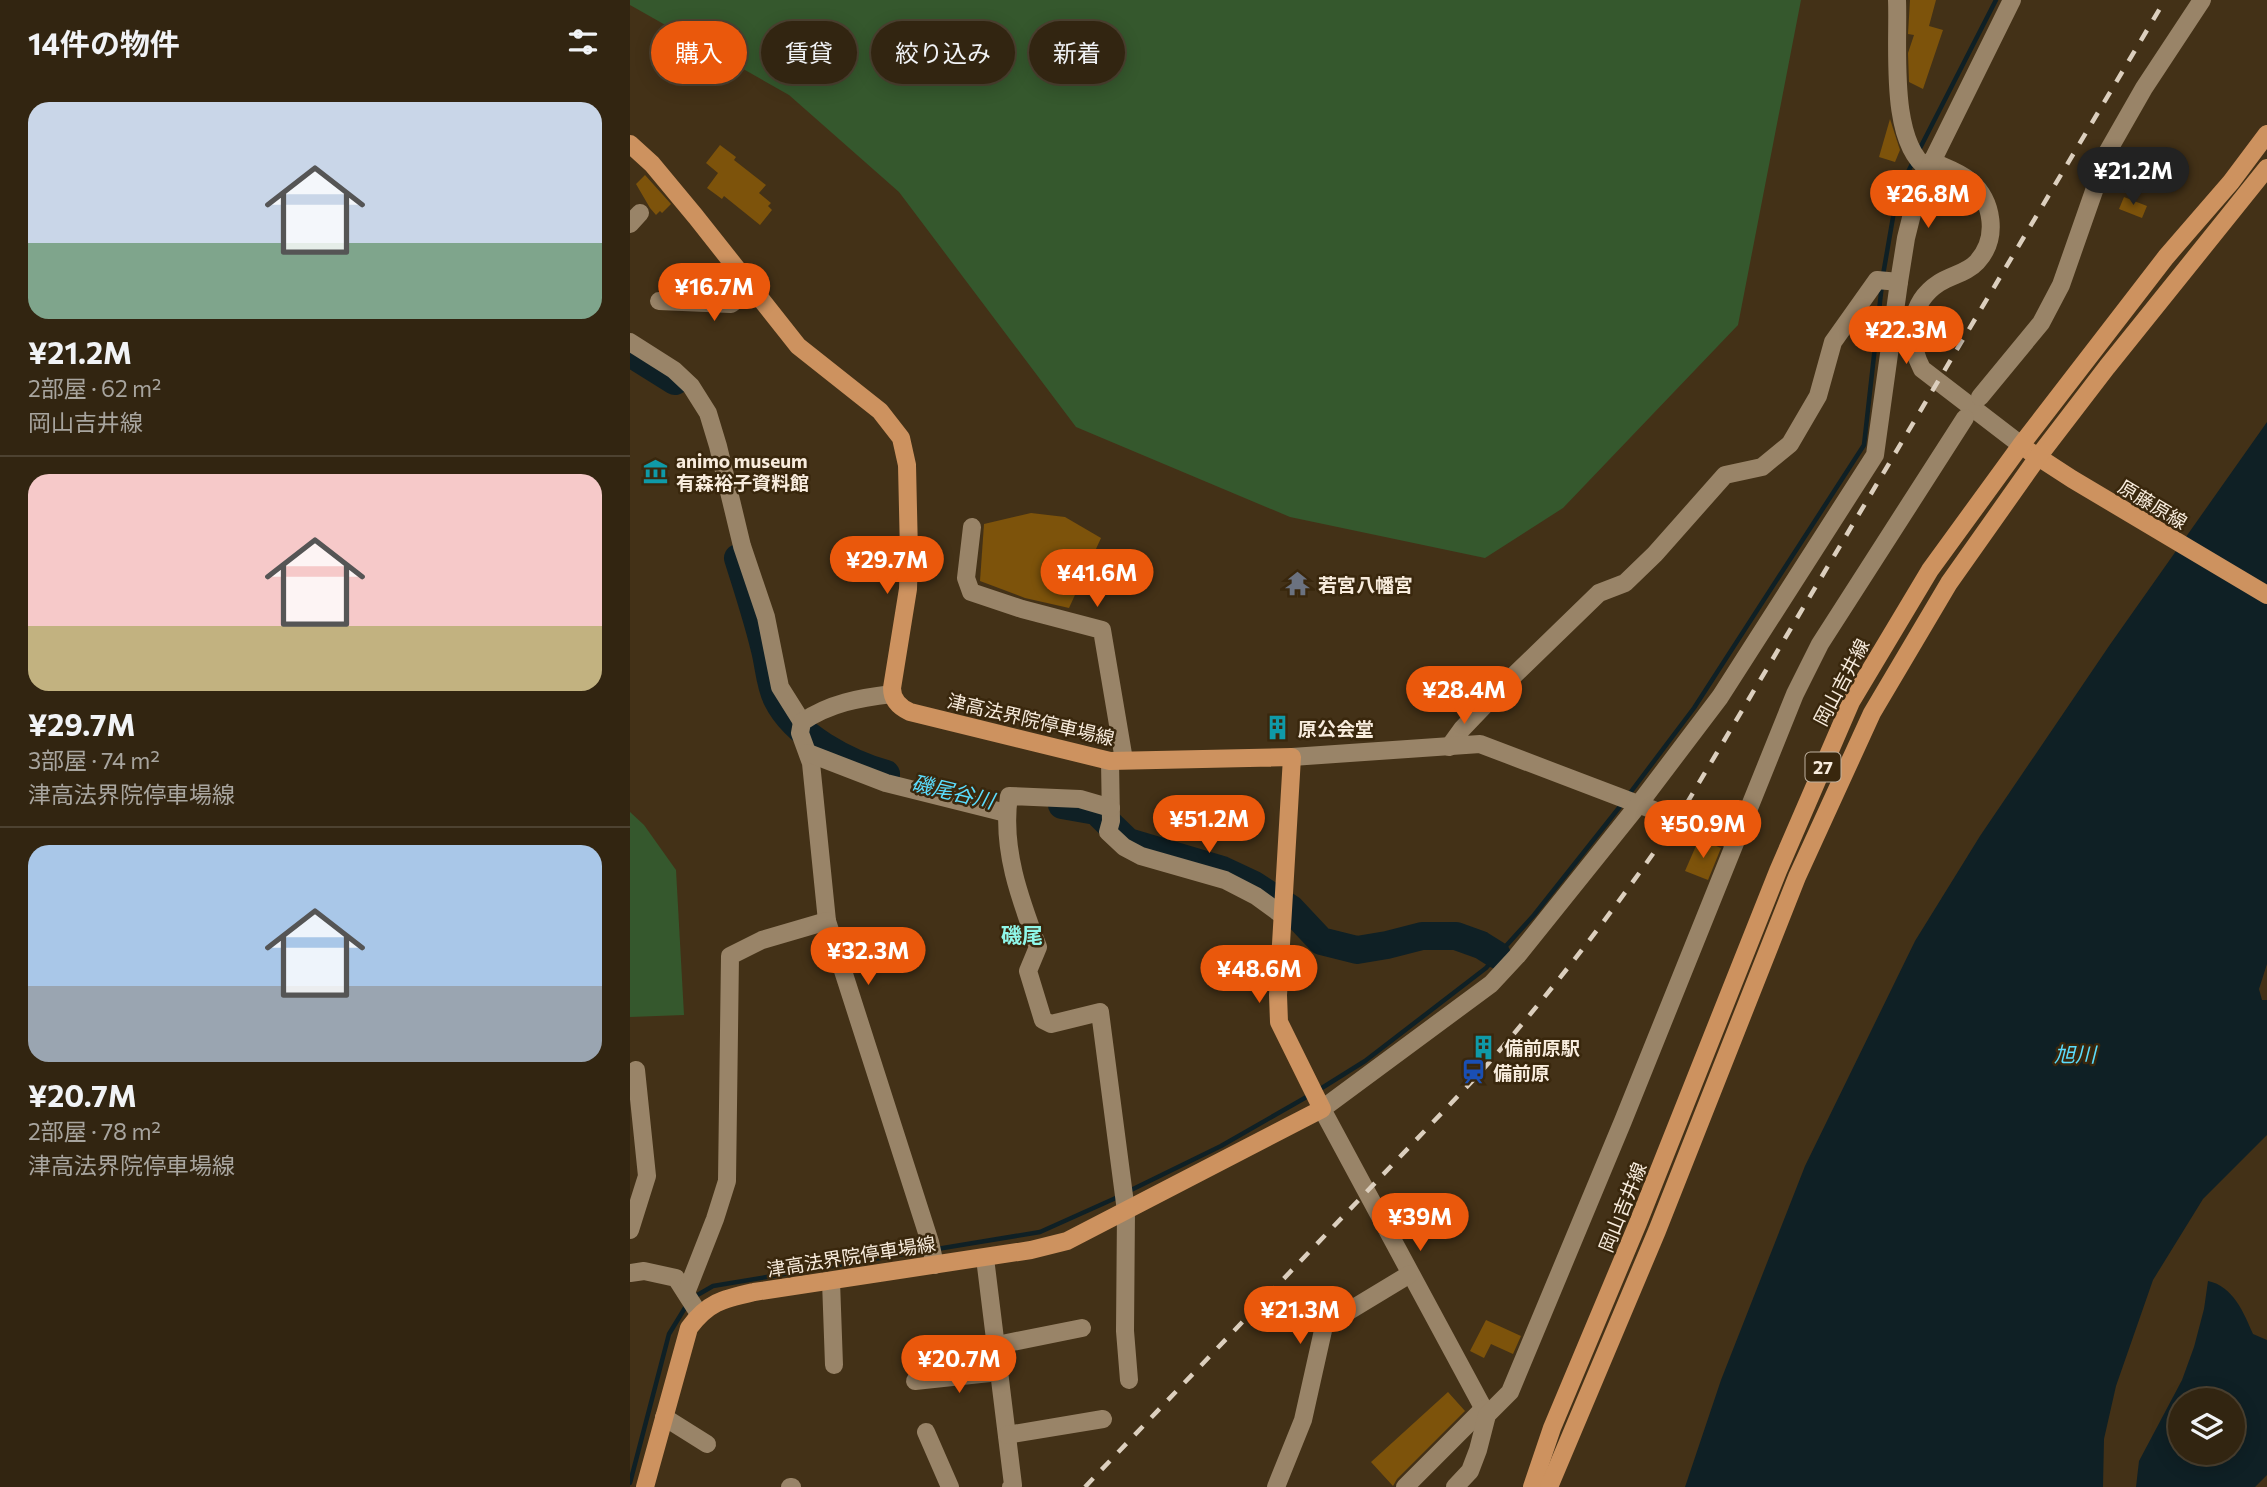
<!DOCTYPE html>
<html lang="ja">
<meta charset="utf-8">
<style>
:root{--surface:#322511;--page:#3d311f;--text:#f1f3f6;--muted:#a8a59f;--line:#4d4231;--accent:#ea580c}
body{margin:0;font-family:Commissioner,"Noto Sans JP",sans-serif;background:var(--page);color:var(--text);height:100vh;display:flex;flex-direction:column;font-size:26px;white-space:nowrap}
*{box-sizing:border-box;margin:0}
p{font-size:23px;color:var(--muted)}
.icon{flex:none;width:38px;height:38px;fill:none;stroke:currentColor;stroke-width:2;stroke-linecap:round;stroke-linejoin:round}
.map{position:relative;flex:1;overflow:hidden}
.side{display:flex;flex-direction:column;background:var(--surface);width:630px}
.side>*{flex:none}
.top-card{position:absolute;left:21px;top:21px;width:665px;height:63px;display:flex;gap:14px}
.tools{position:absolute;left:1538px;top:1388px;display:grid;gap:14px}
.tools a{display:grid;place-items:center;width:77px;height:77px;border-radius:50%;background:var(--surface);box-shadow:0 4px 18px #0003,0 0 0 2px var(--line);font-size:35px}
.price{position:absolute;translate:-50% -60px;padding:0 16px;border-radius:24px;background:var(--accent);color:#fff;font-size:23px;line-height:46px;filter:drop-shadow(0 2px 4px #0008)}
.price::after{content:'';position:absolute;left:50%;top:42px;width:21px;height:16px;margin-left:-10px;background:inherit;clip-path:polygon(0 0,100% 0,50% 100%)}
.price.selected{background:#222;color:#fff}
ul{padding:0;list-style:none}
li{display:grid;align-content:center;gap:14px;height:371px;padding:0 28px}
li+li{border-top:2px solid var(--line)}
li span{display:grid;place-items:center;height:217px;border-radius:21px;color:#555}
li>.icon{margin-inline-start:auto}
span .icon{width:126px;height:126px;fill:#fffc;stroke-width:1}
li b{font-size:30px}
h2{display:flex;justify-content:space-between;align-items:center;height:84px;padding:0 28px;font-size:30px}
.tag{padding:0 24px;border-radius:32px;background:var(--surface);box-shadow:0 4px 18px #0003,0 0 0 2px var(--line);font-size:24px;line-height:63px}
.tag.selected{background:var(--accent);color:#fff}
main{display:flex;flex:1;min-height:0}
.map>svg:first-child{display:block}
.green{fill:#35582d}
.water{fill:#0f2025;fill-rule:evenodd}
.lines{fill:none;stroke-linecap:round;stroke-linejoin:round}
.stream{stroke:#0f2025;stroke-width:4.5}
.river{stroke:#0f2025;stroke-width:28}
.building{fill:#7d530b}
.minor{stroke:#998468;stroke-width:18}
.major{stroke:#cd925f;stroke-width:18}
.rail{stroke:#dccfbe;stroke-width:4.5;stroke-dasharray:12 12;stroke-linecap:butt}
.labels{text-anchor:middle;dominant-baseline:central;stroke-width:5;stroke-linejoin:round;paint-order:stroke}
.shield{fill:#39270d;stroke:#bfb19f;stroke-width:2}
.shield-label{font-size:18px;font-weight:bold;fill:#f8ecdd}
.poi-label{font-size:19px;font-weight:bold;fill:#f8ecdd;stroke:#39270d;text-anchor:start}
.street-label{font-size:19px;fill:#f8ecdd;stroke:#39270d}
.water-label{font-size:21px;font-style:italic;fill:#5bdcfd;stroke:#39270d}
.neighbourhood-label{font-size:21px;font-weight:bold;fill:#8ff7e9;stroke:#39270d}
</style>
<main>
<section class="side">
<h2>14件の物件<svg class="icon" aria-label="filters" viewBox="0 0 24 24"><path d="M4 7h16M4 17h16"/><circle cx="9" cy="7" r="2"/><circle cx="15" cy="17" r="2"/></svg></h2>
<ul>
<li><span style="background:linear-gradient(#c9d6e8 65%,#7fa58c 0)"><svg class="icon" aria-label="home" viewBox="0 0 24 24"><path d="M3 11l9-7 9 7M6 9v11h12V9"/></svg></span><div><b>¥21.2M</b><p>2部屋 · 62 m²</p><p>岡山吉井線</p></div></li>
<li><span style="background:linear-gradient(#f6c9c9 70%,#c2b280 0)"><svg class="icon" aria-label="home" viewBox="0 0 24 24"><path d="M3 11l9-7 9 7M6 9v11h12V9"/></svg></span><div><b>¥29.7M</b><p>3部屋 · 74 m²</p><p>津高法界院停車場線</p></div></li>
<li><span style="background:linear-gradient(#a9c7e8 65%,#9aa5b1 0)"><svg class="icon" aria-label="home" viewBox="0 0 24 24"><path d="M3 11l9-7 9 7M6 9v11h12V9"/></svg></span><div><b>¥20.7M</b><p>2部屋 · 78 m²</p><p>津高法界院停車場線</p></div></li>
</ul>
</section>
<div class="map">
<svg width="1637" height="1487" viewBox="0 0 1637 1487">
<rect width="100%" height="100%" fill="#433117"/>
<g class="green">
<polygon points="0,0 1171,0 1108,325 933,508 855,558 660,517 446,427 269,192 159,95 0,5"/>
<polygon points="0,812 14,825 46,870 54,1015 0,1017"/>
</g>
<g class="water">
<polygon points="1637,422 1637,964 1629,989 1632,1000 1637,1000 1637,1135 1573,1199 1523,1280 1486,1386 1474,1439 1473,1487 1055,1487 1091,1380 1175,1166 1285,941 1350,836 1479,646"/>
<path d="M1578,1281c25,5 36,32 45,53l14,6v135l-12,12h-119l3,-26 43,-81 12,-33 10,-38zM1603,1400v52h-53v-52z"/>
</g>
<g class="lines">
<g class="stream">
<polyline points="1288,152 1366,0"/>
<polyline points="1253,275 1267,194 1284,160"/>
<polyline points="997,797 1064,708 1234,445 1252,284"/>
<polyline points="687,1091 735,1061 856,968 904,915 992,804"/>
<polyline points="499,1191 591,1146 680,1095"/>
<polyline points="307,1249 410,1232 488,1197"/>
<polyline points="64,1297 83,1286 298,1250"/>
<polyline points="0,1483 39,1334 58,1303"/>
</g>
<g class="river">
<polyline points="0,353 45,381"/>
<path d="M108,558c9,29 19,59 26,88 5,17 5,37 13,53 18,37 71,64 109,75"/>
<polyline points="432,805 466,811 498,842 592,870 624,885 661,909 691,941 727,950 757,945 792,936 826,936 851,945 867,955"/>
</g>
</g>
<g class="building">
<polygon points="1280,0 1306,0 1299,26 1313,30 1293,89 1279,82 1278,53 1284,35 1278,34"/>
<polygon points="1260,119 1270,150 1265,162 1249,157"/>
<polygon points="90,145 106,157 104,160 136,185 129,193 141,203 138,206 142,210 130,225 94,196 92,199 77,188 88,173 76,163"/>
<polygon points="15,175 41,204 32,213 30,211 26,215 20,208 6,184"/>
<polygon points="1494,197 1517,206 1512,218 1489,209"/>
<polygon points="401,513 435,517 471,538 439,608 395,598 350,581 354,524"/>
<polygon points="640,716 656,716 656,741 639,741"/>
<polygon points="1069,839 1091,848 1078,880 1055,871"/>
<polygon points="856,1320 891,1336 883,1354 861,1344 854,1358 840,1351"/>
<polygon points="818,1392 835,1411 767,1479 763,1486 741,1462"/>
</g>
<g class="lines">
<g class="minor">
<path d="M1267,0c2,43 -9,142 31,169"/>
<path d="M1301,161c13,6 29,11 39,20 23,20 29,57 7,81 -10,11 -26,13 -38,21 -31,20 -32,57 -17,86l99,76"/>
<polyline points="0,224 10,213"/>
<polyline points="29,301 101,304 123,288"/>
<polyline points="0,342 44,370 61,386 78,413 88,446 112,546 136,617 150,687 172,722"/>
<polyline points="1350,397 1411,323 1431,285 1478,151 1514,88 1572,0"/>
<polyline points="342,527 336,578 341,592 392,609 472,630 494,760"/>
<path d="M262,694c-33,4 -62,9 -90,28l-2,11 11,30 16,158 103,321 5,23"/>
<polyline points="819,747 832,729 873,686 969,593 995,583 1025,554 1095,475 1132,467 1160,444 1188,396 1203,342 1247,280 1269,282"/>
<polyline points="178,753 256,783 376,813"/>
<polyline points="662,757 850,744 1105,841"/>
<polyline points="480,761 481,821 478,832 494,847 511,856 595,880 626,896 652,915"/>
<path d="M481,808l-31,-9 -71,-3c-8,52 11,103 29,151l-10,24 15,49 8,4 49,-12 26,199 -1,120 4,49"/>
<polyline points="0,1230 17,1176 6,1070"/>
<polyline points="355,1258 383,1485 381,1487"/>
<polyline points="0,1273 14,1271 46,1278 69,1314"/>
<polyline points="201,1281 204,1365"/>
<polyline points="56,1293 85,1219 97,1181 100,956 132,940 197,921"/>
<polyline points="367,1345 452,1328"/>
<polyline points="285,1381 369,1372"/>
<polyline points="857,1415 692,1109 861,984 887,956 1009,804 1090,697 1245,455 1269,282 1276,238 1288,190 1382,0"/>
<polyline points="34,1417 77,1444"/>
<polyline points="296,1432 320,1487"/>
<polyline points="377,1435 473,1419"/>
<polyline points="160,1487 162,1487"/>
<polyline points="646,1487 673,1420 694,1326 780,1274"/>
<polyline points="775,1487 853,1409"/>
<polyline points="825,1487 840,1471 848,1450 857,1415 880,1392 993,1121 1165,694 1190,644 1335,418"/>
</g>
<g class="major">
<path d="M0,144l22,20 44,53 102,129 82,65 21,27 6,27 2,88 -1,36 -16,99c0,12 7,19 18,24l200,49 182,-4 -14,238 1,27 43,87 -255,132 -36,9 -277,42c-31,7 -46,10 -65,36l-44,159"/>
<polyline points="1399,451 1442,479 1637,595"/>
<polyline points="902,1487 922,1428 1008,1223 1148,871 1221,702 1300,570 1391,445 1536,257 1601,182 1637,134"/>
<polyline points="919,1487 1027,1231 1167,877 1242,713 1319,583 1408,457 1477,367 1637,168"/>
</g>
<path class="rail" d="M455,1487l393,-412c73,-82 138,-167 200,-257l487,-818"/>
</g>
<defs>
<symbol id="museum-bare" viewBox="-9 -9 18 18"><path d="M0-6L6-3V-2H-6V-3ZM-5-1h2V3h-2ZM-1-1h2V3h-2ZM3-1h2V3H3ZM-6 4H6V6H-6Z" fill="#0f9aa8" stroke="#39270d" stroke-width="2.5" paint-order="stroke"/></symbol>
<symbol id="temple-bare" viewBox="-9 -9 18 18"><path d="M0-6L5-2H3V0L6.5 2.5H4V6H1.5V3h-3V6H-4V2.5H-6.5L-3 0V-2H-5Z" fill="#6b7280" stroke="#39270d" stroke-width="2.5" paint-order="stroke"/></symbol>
<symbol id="building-bare" viewBox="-9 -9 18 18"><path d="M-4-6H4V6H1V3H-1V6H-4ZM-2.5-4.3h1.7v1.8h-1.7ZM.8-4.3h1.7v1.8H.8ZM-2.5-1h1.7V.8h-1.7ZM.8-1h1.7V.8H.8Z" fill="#0f9aa8" stroke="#39270d" stroke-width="2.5" paint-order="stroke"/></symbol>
<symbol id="station-bare" viewBox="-9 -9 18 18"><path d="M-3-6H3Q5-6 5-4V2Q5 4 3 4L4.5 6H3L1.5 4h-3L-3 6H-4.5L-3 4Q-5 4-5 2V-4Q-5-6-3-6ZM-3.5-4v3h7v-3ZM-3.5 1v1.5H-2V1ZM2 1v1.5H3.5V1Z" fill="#1a4fb4" stroke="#39270d" stroke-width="2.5" paint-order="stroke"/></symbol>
</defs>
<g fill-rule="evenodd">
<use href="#museum-bare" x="8" y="454" width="35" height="35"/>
<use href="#temple-bare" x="650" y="566" width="35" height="35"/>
<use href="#building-bare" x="630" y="710" width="35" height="35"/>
<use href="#building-bare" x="836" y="1030" width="35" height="35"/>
<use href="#station-bare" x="826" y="1054" width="35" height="35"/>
</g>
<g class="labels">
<rect class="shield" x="1175.5" y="752.5" width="35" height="29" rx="5"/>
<g class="shield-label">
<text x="1193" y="767">27</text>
</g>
<g class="poi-label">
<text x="46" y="460">animo museum<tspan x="46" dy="22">有森裕子資料館</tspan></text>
<text x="688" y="584">若宮八幡宮</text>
<text x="668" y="728">原公会堂</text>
<text x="874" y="1047">備前原駅</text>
<text x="863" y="1072">備前原</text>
</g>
<g class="street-label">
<text transform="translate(1523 504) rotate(31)">原藤原線</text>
<text transform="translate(1211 682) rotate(-62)">岡山吉井線</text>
<text transform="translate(401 719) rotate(13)">津高法界院停車場線</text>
<text transform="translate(992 1207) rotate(-68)">岡山吉井線</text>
<text transform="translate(221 1256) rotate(-9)">津高法界院停車場線</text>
</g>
<g class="water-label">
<text transform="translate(323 791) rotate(13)">磯尾谷川</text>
<text x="1445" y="1053">旭川</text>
</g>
<g class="neighbourhood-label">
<text x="392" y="934">磯尾</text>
</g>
</g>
</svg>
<div class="tools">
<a><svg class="icon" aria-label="layers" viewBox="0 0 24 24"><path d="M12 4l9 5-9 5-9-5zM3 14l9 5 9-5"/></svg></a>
</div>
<b class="price selected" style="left:1503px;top:207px">¥21.2M</b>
<b class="price" style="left:1298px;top:230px">¥26.8M</b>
<b class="price" style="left:84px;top:323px">¥16.7M</b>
<b class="price" style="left:1276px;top:366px">¥22.3M</b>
<b class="price" style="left:257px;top:596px">¥29.7M</b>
<b class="price" style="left:467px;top:609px">¥41.6M</b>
<b class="price" style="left:834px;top:726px">¥28.4M</b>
<b class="price" style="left:579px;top:855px">¥51.2M</b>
<b class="price" style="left:1073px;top:860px">¥50.9M</b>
<b class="price" style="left:238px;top:987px">¥32.3M</b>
<b class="price" style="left:629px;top:1005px">¥48.6M</b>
<b class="price" style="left:790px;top:1253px">¥39M</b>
<b class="price" style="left:670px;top:1346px">¥21.3M</b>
<b class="price" style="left:329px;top:1395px">¥20.7M</b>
<div class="top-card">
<a class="tag selected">購入</a>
<a class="tag">賃貸</a>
<a class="tag">絞り込み</a>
<a class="tag">新着</a>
</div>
</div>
</main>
